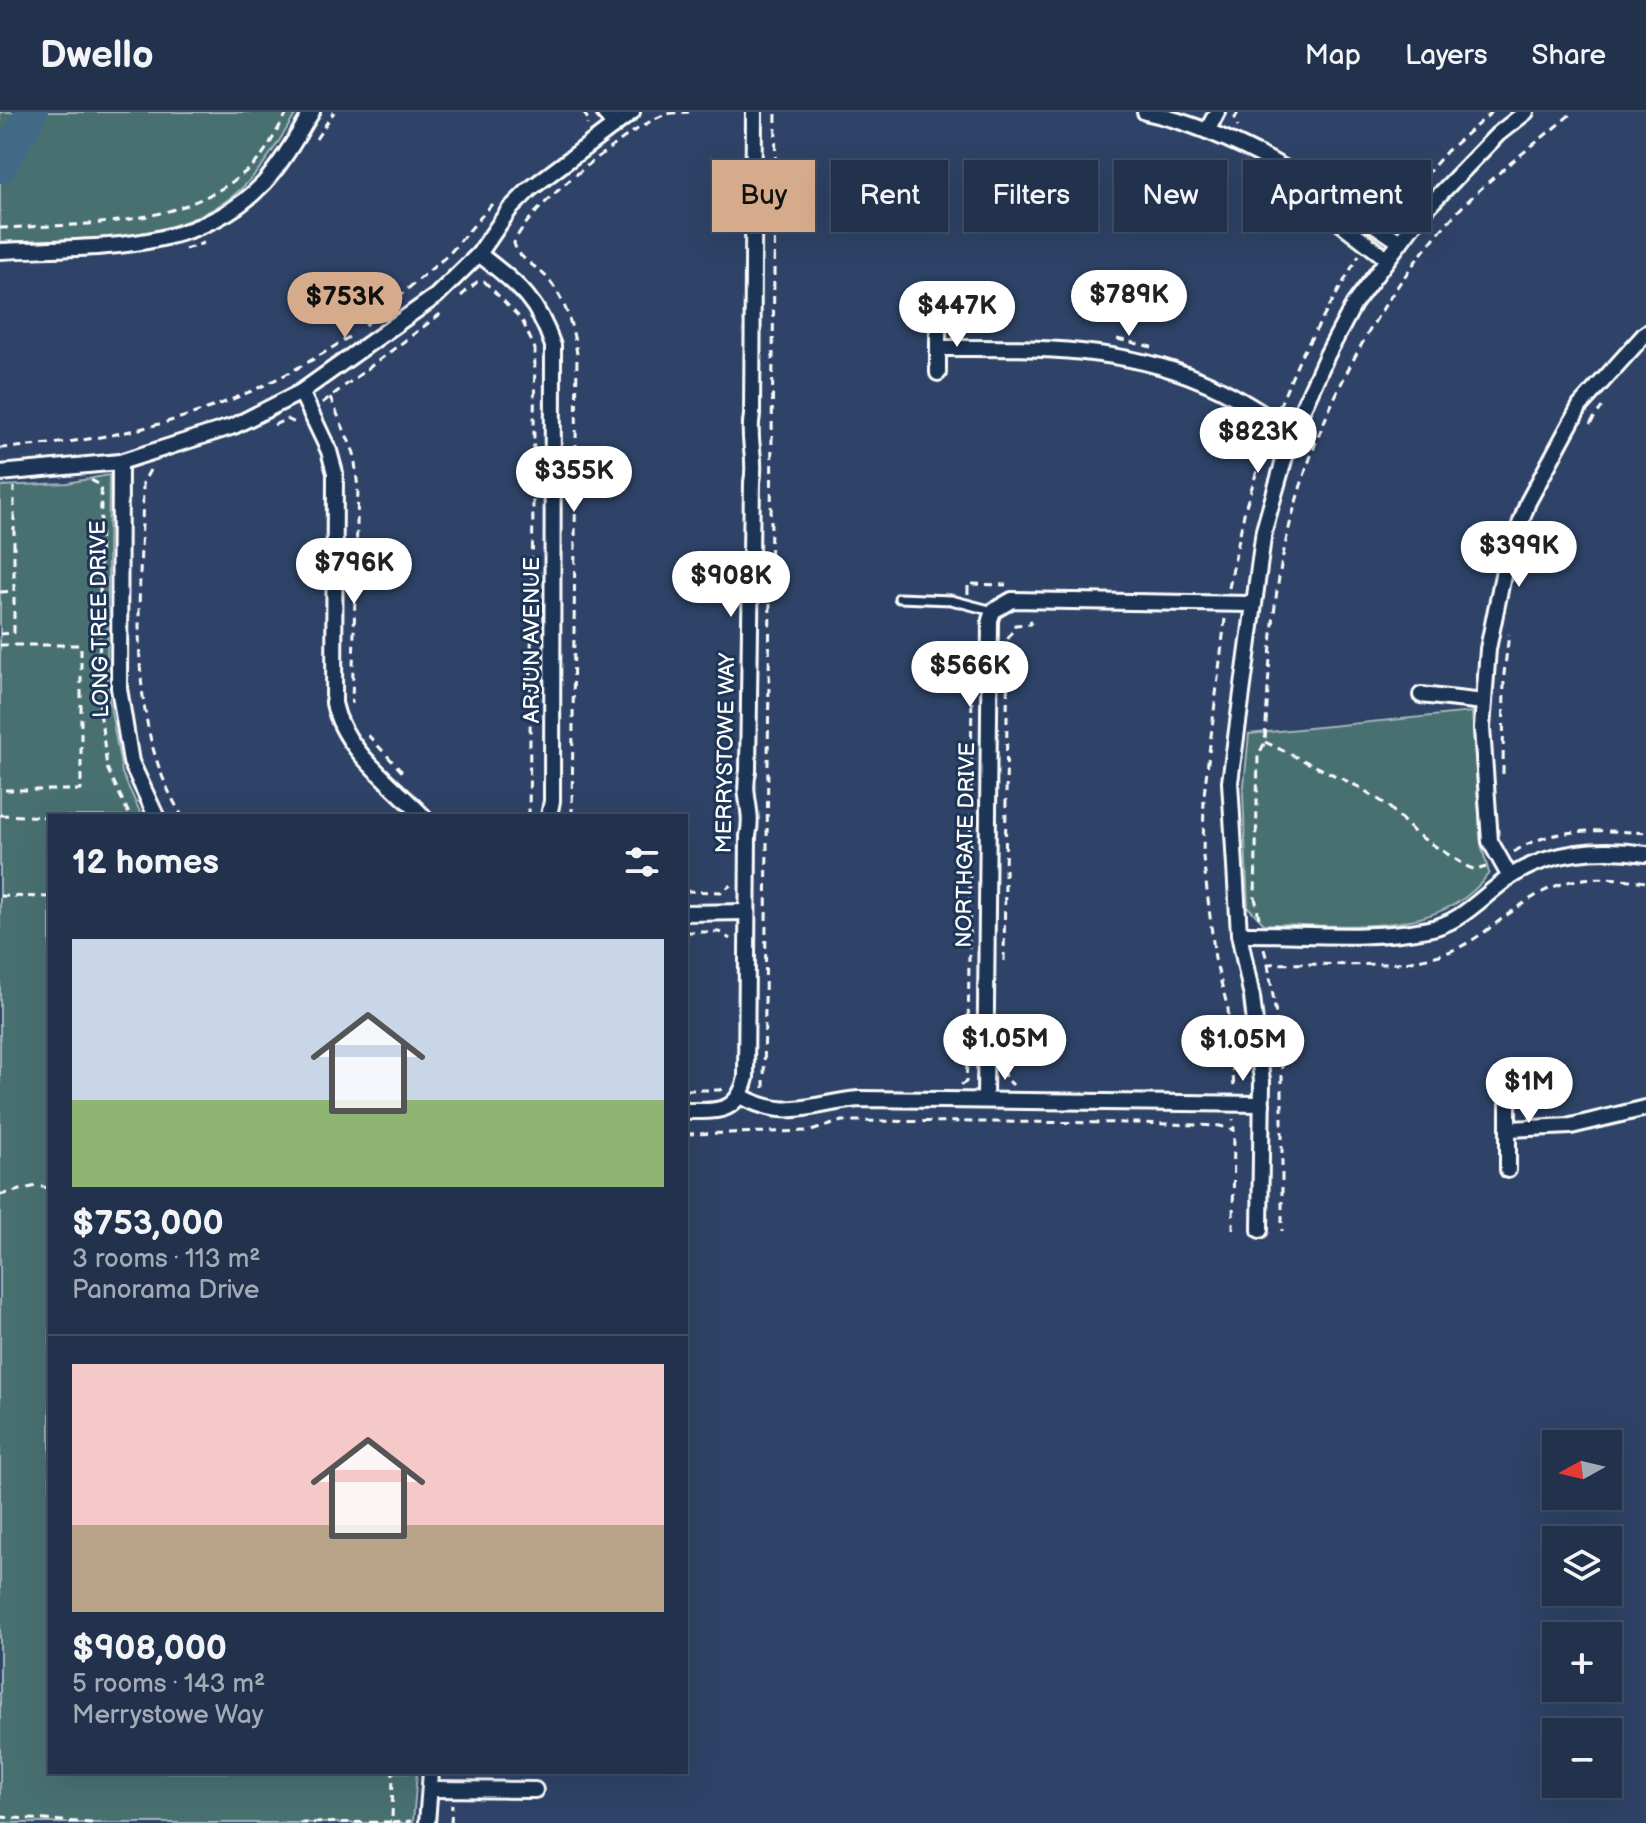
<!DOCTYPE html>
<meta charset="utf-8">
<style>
:root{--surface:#22324d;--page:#2e3e57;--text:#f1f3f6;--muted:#a2aab6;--line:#3f4d65;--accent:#d6ab8b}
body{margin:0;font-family:"Balsamiq Sans",sans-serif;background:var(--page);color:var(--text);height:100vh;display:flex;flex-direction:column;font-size:30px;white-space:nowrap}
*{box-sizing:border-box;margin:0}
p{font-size:26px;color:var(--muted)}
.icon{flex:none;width:44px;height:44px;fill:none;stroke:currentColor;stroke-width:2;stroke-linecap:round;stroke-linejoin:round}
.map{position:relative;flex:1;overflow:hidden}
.panel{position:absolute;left:48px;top:702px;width:640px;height:960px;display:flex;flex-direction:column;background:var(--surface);border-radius:0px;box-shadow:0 8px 32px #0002,0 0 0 2px var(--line)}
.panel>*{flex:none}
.hud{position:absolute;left:712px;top:48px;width:760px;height:72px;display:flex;gap:16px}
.needle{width:52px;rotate:262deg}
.tools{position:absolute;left:1542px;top:1318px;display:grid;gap:16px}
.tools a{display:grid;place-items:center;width:80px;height:80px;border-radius:0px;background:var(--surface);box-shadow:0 8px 32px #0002,0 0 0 2px var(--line);font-size:40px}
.price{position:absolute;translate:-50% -68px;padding:0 18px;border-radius:28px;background:#fff;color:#222;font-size:26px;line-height:52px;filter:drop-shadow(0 2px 4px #0008)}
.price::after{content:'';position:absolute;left:50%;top:48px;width:24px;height:18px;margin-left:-12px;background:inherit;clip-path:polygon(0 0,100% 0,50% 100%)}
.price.selected{background:var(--accent);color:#111}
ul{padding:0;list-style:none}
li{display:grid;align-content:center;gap:16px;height:424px;padding:0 24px}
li+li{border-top:2px solid var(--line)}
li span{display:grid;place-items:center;height:248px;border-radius:0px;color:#555}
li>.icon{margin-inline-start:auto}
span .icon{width:144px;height:144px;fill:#fffc;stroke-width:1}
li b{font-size:34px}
h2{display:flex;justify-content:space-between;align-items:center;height:96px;padding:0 24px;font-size:34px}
.tag{padding:0 28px;border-radius:0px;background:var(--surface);box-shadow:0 8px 32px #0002,0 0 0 2px var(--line);font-size:28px;line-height:72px}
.tag.selected{background:var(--accent);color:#111}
header{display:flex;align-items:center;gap:48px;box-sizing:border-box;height:112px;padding:0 40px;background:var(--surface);border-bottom:2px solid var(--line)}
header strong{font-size:38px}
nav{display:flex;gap:44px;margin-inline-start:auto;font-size:28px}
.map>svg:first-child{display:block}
.green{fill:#4a6f71;stroke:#a4b7b8;stroke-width:2}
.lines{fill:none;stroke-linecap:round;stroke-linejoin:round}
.river{stroke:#3f6a86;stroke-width:32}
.service-casing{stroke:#fff;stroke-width:13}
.minor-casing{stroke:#fff;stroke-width:20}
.path{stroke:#fff;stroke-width:3;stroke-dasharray:8 6;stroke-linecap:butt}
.service{stroke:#1d3557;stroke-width:7}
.minor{stroke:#1d3557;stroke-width:14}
.labels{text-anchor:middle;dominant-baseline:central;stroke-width:6;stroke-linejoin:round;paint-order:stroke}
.street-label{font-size:22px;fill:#fff;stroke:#1d3557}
</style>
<header>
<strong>Dwello</strong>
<nav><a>Map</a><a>Layers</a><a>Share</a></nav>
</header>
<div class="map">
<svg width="1646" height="1711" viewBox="0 0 1646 1711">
<rect width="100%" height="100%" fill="#2e4367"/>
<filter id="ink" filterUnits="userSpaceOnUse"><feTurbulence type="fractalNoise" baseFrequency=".0125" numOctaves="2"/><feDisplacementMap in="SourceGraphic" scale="16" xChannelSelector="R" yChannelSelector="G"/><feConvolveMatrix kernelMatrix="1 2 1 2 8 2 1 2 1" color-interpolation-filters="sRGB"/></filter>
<g filter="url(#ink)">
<g class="green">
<path d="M0,0h297c-19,31 -42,71 -74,91 -65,42 -149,35 -223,39z"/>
<polygon points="109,363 107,576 122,661 142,704 50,704 50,1660 417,1660 413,1711 0,1711 0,374 67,371"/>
<path d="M1472,600l9,132 8,29c-47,68 -153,51 -225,51l-16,-17 -5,-112 6,-61z"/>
</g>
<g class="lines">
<polyline class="river" points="0,55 32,0"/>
<defs>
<polyline id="service" points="899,486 951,488 993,499"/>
<g id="minor">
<polyline points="604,0 614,14"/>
<path d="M1145,0c93,20 177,77 255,130"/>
<polyline points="1207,19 1217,0"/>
<polyline points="1296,67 1317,93 1386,146"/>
<path d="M0,139c91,-5 196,4 264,-68 19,-21 33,-47 48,-71"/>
<path d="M479,142c39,31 58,44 74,92l-1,455 -3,15"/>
<polyline points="938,213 938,261"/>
<path d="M938,236c90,0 179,-3 264,33 32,13 61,33 90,51"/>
<path d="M301,280l28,59 6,22 -1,230c9,46 57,80 89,113"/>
<polyline points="120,350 119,576 131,650 156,704"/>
<polyline points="0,361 120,350 234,314 301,280 436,184 479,142 509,98 530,77 632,0"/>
<polyline points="1421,583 1484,590"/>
<polyline points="1510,765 1490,729 1482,616 1488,537 1504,458 1528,390 1580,294 1646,221"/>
<polyline points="686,801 747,800"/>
<path d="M1239,822c61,-1 128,7 189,-5 34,-6 55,-34 82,-52 39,-26 91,-30 136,-23"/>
<polyline points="1508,967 1508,1058"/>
<path d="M741,984c46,26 71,7 118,3l403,5"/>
<polyline points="985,988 990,508 993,499 1012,488 1251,492"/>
<path d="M686,999c31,0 51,3 60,-33l2,-242c6,-27 -6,-38 0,-65l4,-289c5,-25 -5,-41 0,-67l2,-303"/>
<polyline points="1510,1017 1571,1014 1646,996"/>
<polyline points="1260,1118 1262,969 1252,885 1239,822 1230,670 1264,418 1292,320 1327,243 1354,192 1422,101 1498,22 1526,0"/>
<polyline points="430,1677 535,1678"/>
<polyline points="427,1711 431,1660"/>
</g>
</defs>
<use href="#service" class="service-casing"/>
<use href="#minor" class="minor-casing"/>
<g class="path">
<polyline points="583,0 588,7 587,13"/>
<polyline points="1238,0 1235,6 1238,15"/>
<polyline points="316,27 334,0"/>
<polyline points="1313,53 1344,72"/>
<polyline points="1380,97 1396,97"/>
<polyline points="1389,106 1447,39 1492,0"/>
<path d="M0,116c86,-4 181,0 250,-60 16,-13 27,-39 38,-56"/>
<polyline points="185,137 204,131"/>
<polyline points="461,184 477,170 484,169 522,208 535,237 529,704"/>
<polyline points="952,206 961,207 970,220"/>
<polyline points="365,213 449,142 492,92"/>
<polyline points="1117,227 1156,236"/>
<polyline points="330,285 354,341 358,377 352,592"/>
<polyline points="322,291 443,200"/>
<polyline points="1279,295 1301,244 1359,143"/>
<polyline points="1590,312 1602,295"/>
<polyline points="274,313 287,307 299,313"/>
<path d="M0,336c132,-7 238,-38 349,-111"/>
<path d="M150,358l-7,13c-1,111 -21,235 39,333"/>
<polyline points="91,368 100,373 101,382 99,590 107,656 130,704"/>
<polyline points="1229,476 1245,397 1268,324"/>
<polyline points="0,480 14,479"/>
<polyline points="968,482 968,472 1006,473"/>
<polyline points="1225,507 1204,683 1203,745 1215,847 1228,897 1234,975"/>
<polyline points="0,522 14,521 14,375"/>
<polyline points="0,533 81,533 81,678 0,678"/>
<polyline points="368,623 406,664"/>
<polyline points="1265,630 1359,675 1387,693 1416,722 1468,755 1476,758 1486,755"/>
<polyline points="1503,662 1504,562 1509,522"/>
<polyline points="0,703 50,705"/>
<path d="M572,704l5,-462c-4,-26 -11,-54 -29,-75 -10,-13 -30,-19 -34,-36 11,-33 116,-116 150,-128 8,-3 17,-2 25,-3"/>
<path d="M1514,740c38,-26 89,-22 132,-19"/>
<polyline points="686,779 721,780 731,773"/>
<polyline points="0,784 50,785"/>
<path d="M1259,806l-4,-21 3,-141 7,-14c3,-52 5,-106 13,-158 20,-134 90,-280 184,-377 34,-35 75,-64 111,-95"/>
<polyline points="686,820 719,820 730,827"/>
<path d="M1264,837l4,15c59,-2 127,8 183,-13 20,-8 36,-21 52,-33 53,-40 77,-45 143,-36"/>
<polyline points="1004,849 1008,527 1015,513 1031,512 1030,505"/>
<polyline points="1268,852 1282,941 1282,1119"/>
<polyline points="1003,957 1005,965 1013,973"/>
<polyline points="961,973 966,970 968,933 972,575"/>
<polyline points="764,976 776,0"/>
<polyline points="686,978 720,978 725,974"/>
<polyline points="686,1022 811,1019 842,1009 1139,1011 1220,1014 1234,1018 1233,1007"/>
<polyline points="0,1083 36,1074 50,1076"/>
<polyline points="1233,1118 1234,1018"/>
<polyline points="0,1705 93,1711"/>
<polyline points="299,1711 392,1710 393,1660"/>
<polyline points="392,1711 411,1709"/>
<polyline points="451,1711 452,1692"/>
</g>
<use href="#service" class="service"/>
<use href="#minor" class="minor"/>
</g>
</g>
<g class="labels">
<g class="street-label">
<text transform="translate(100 507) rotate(-91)">LONG TREE DRIVE</text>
<text transform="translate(532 528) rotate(-90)">ARJUN AVENUE</text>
<text transform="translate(726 641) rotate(-89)">MERRYSTOWE WAY</text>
<text transform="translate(966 733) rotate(-89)">NORTHGATE DRIVE</text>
</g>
</g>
</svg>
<div class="tools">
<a><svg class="needle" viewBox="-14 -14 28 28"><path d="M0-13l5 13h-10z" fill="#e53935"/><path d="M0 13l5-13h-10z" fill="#a2aab6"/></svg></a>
<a><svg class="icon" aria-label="layers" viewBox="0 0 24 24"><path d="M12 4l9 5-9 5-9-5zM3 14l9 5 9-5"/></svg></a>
<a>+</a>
<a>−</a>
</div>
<b class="price" style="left:1129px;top:226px">$789K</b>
<b class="price selected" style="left:345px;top:228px">$753K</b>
<b class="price" style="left:957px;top:237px">$447K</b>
<b class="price" style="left:1258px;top:363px">$823K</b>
<b class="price" style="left:574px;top:402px">$355K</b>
<b class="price" style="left:1519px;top:477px">$399K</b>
<b class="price" style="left:354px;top:494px">$796K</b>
<b class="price" style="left:731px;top:507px">$908K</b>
<b class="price" style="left:970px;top:597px">$566K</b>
<b class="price" style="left:1005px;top:970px">$1.05M</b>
<b class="price" style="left:1243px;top:971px">$1.05M</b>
<b class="price" style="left:1529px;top:1013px">$1M</b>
<div class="hud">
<a class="tag selected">Buy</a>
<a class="tag">Rent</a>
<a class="tag">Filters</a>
<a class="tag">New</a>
<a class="tag">Apartment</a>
</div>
<section class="panel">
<h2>12 homes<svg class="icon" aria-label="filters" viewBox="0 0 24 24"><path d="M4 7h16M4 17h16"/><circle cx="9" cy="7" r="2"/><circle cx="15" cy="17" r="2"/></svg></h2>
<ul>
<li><span style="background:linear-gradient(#c9d6e8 65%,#8fb573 0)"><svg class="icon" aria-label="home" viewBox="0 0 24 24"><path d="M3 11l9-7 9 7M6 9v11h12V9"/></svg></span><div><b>$753,000</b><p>3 rooms · 113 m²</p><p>Panorama Drive</p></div></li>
<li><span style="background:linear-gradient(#f6c9c9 65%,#b9a48a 0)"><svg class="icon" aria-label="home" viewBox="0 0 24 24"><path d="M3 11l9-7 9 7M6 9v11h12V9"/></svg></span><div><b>$908,000</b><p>5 rooms · 143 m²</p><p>Merrystowe Way</p></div></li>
</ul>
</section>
</div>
